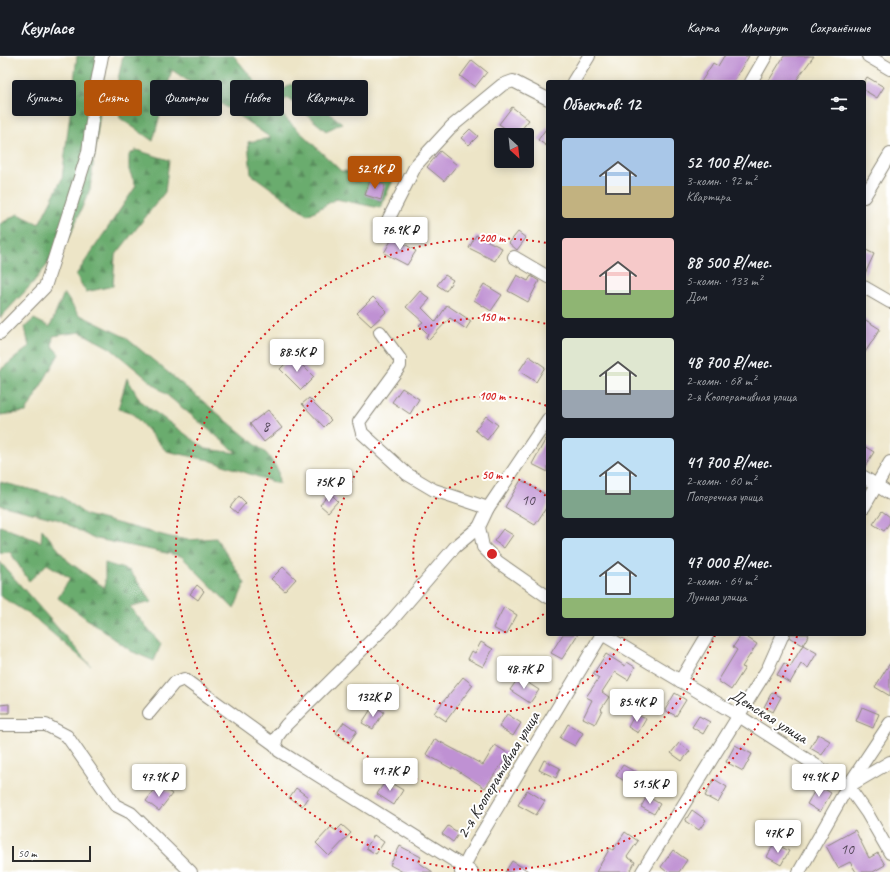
<!DOCTYPE html>
<html lang="ru">
<meta charset="utf-8">
<style>
:root{--surface:#171b24;--page:#242831;--text:#f1f3f6;--muted:#9ea1a6;--line:#363941;--accent:#b45309}
body{margin:0;font-family:Caveat,sans-serif;background:var(--page);color:var(--text);height:100vh;display:flex;flex-direction:column;font-size:15px;white-space:nowrap}
*{box-sizing:border-box;margin:0}
p{font-size:13px;color:var(--muted)}
.icon{flex:none;width:22px;height:22px;fill:none;stroke:currentColor;stroke-width:2;stroke-linecap:round;stroke-linejoin:round}
.map{position:relative;flex:1;overflow:hidden}
.side{position:absolute;left:546px;top:24px;width:320px;height:556px;display:flex;flex-direction:column;background:var(--surface);border-radius:4px;box-shadow:0 2px 10px #0003}
.side>*{flex:none}
.guide{position:absolute;left:12px;top:24px;width:380px;height:36px;display:flex;gap:8px}
.needle{width:26px;rotate:153deg}
.fabs{position:absolute;left:494px;top:72px;display:grid;gap:8px}
.fabs a{display:grid;place-items:center;width:40px;height:40px;border-radius:4px;background:var(--surface);box-shadow:0 2px 10px #0003;font-size:20px}
.scale{position:absolute;left:12px;bottom:10px;width:79px;box-sizing:border-box;padding-left:4px;border:2px solid #2b2b2b;border-top:0;font-size:11px;line-height:14px;white-space:nowrap;color:#2b2b2b;-webkit-text-stroke:3px #fff;paint-order:stroke}
.price{position:absolute;translate:-50% -34px;padding:0 9px;border-radius:4px;background:#fff;color:#222;font-size:13px;line-height:26px;filter:drop-shadow(0 1px 2px #0008)}
.price::after{content:'';position:absolute;left:50%;top:24px;width:12px;height:9px;margin-left:-6px;background:inherit;clip-path:polygon(0 0,100% 0,50% 100%)}
.price.selected{background:var(--accent);color:#fff}
ul{padding:0;list-style:none}
li{display:flex;align-items:center;gap:12px;height:100px;padding:0 16px}
li span{display:grid;place-items:center;flex:none;width:112px;height:80px;border-radius:4px;color:#555}
li>.icon{margin-inline-start:auto}
span .icon{width:48px;height:48px;fill:#fffc;stroke-width:1}
li b{font-size:17px}
h2{display:flex;justify-content:space-between;align-items:center;height:48px;padding:0 16px;font-size:17px}
.tag{padding:0 14px;border-radius:4px;background:var(--surface);box-shadow:0 2px 10px #0003;font-size:14px;line-height:36px}
.tag.selected{background:var(--accent);color:#fff}
header{display:flex;align-items:center;gap:24px;box-sizing:border-box;height:56px;padding:0 20px;background:var(--surface);border-bottom:1px solid var(--line)}
header strong{font-size:19px}
nav{display:flex;gap:22px;margin-inline-start:auto;font-size:14px}
.map>svg:first-child{display:block}
.forest{fill:url(#forest-firs);stroke:#4b6c4c}
.building{fill:#bf91d3}
.lines{fill:none;stroke-linecap:round;stroke-linejoin:round}
.minor-casing{stroke:#8c8879;stroke-width:14}
.minor{stroke:#fff;stroke-width:12}
.ring{fill:none;stroke:#d62828;stroke-width:2;stroke-dasharray:2 4}
.labels{text-anchor:middle;dominant-baseline:central;stroke-width:4;stroke-linejoin:round;paint-order:stroke}
.number-label{font-size:15px;fill:#504455}
.street-label{font-size:17px;fill:#2b2b2b;stroke:#fff}
.centre{fill:#d62828;stroke:#fff;stroke-width:2}
.ring-label{font-size:12px;text-anchor:middle;font-weight:bold;fill:#d62828;stroke:#fff;stroke-width:4;stroke-linejoin:round;paint-order:stroke}
</style>
<header>
<strong>Keyplace</strong>
<nav><a>Карта</a><a>Маршрут</a><a>Сохранённые</a></nav>
</header>
<div class="map">
<svg width="890" height="816" viewBox="0 0 890 816">
<defs>
<pattern id="forest-firs" width="22" height="20" patternUnits="userSpaceOnUse"><rect width="22" height="20" fill="#6bac6e"/><path d="M5 1l3.5 6h-7zM16 11l3.5 6h-7z" fill="#588c5b"/></pattern>
</defs>
<rect width="100%" height="100%" fill="#fff"/>
<filter id="ink" filterUnits="userSpaceOnUse"><feTurbulence type="fractalNoise" baseFrequency=".025" numOctaves="2"/><feDisplacementMap in="SourceGraphic" scale="8" xChannelSelector="R" yChannelSelector="G"/><feConvolveMatrix kernelMatrix="1 2 1 2 8 2 1 2 1" color-interpolation-filters="sRGB"/></filter>
<filter id="wash" filterUnits="userSpaceOnUse"><feTurbulence type="fractalNoise" baseFrequency=".012" numOctaves="4" result="noise"/><feDisplacementMap in="SourceGraphic" scale="16" xChannelSelector="R" yChannelSelector="G"/><feGaussianBlur stdDeviation="0.9" result="paint"/><feColorMatrix in="noise" values="0 0 0 0 0 0 0 0 0 0 0 0 0 0 0 0 0 1.4 0 .05"/><feComposite in="paint" operator="in"/></filter>
<g filter="url(#wash)">
<rect width="100%" height="100%" fill="#ede5c7"/>
<g class="forest">
<polygon points="77,0 105,0 102,40 90,133 69,182 31,229 0,262 0,168 18,158 39,168 62,123"/>
<polygon points="123,0 234,0 270,44 291,28 342,67 326,75 287,42 276,53 341,115 396,118 380,152 336,143 308,159 251,118 248,86 271,82 172,14 153,85 120,62 116,33"/>
<polygon points="136,94 169,104 165,136 115,200 113,230 86,236 76,219 136,130 129,114 129,99"/>
<polygon points="64,237 78,258 125,281 267,398 278,414 279,428 209,404 166,395 132,357 118,353 127,322 141,346 206,393 237,397 110,292 80,276 53,280 52,290 59,298 26,356 0,359 0,314 29,291 25,271 34,263 50,271"/>
<polygon points="0,426 62,441 86,459 170,481 188,484 216,482 245,527 234,553 181,500 92,482 60,464 0,449"/>
<polygon points="0,470 41,486 42,473 68,505 105,532 105,507 130,515 152,546 130,551 161,588 154,605 131,595 58,542 70,522 47,508 29,525 10,496 0,497"/>
<polygon points="0,506 91,610 32,560 0,540"/>
</g>
<g id="blocks">
<g class="building">
<polygon points="724,0 749,0 733,26 701,26 713,7 718,10"/>
<polygon points="784,0 814,0 795,26 768,26"/>
<polygon points="472,4 487,16 475,31 460,20"/>
<polygon points="867,21 884,31 877,42 864,34 864,26"/>
<polygon points="512,51 529,64 517,79 514,79 499,68"/>
<polygon points="548,70 548,91 538,84"/>
<polygon points="470,73 478,80 469,89 461,82"/>
<polygon points="440,95 457,109 444,125 427,111"/>
<polygon points="370,124 385,129 381,144 365,139"/>
<polygon points="518,176 526,182 517,194 509,187"/>
<polygon points="476,179 502,192 495,205 469,192"/>
<polygon points="393,181 416,195 407,209 384,197"/>
<polygon points="864,193 874,198 864,220"/>
<polygon points="445,219 453,224 446,235 437,229"/>
<polygon points="517,219 528,225 531,220 539,225 528,246 508,235"/>
<polygon points="484,228 502,239 491,255 474,244"/>
<polygon points="420,235 430,243 422,252 436,266 447,249 471,265 466,273 450,262 429,284 426,281 428,278 419,269 423,266 406,251"/>
<polygon points="373,241 387,255 371,270 357,257"/>
<polygon points="864,263 880,273 864,298"/>
<polygon points="293,300 314,321 301,334 280,313"/>
<polygon points="529,300 545,311 536,326 519,315"/>
<polygon points="402,332 419,343 410,358 392,346"/>
<polygon points="309,342 331,364 324,371 302,348"/>
<polygon points="268,354 282,372 264,386 250,368"/>
<polygon points="486,360 498,369 487,384 475,374"/>
<polygon points="548,379 548,416 532,408"/>
<polygon points="864,390 874,396 864,412"/>
<polygon points="521,424 548,440 548,449 535,469 505,451"/>
<polygon points="330,437 338,445 328,456 320,449"/>
<polygon points="239,440 246,447 237,457 230,451"/>
<polygon points="882,455 890,461 890,466 884,475 873,468"/>
<polygon points="503,473 513,479 504,492 494,485"/>
<polygon points="283,511 296,523 285,535 271,523"/>
<polygon points="197,529 204,535 198,544 190,538"/>
<polygon points="504,551 517,559 506,579 493,572"/>
<polygon points="563,578 578,578 562,603 551,597"/>
<polygon points="742,578 757,588 742,611 745,612 731,634 718,625 737,594 733,591"/>
<polygon points="790,578 809,578 803,589 790,582"/>
<polygon points="481,586 493,593 483,611 468,603 472,595 475,597"/>
<polygon points="803,589 817,597 808,612 801,608 790,627 777,619 784,607 790,611"/>
<polygon points="606,598 625,610 627,606 635,611 628,624 615,616 602,636 609,641 601,653 602,654 595,668 583,662 592,644 586,641 599,622 593,618"/>
<polygon points="890,607 890,640 875,631"/>
<polygon points="463,621 473,629 446,665 434,657"/>
<polygon points="519,621 539,634 530,647 510,634"/>
<polygon points="772,636 781,641 773,656 764,651"/>
<polygon points="675,637 686,644 676,660 665,654"/>
<polygon points="9,648 9,657 0,657 0,649"/>
<polygon points="373,650 384,656 373,673 362,667"/>
<polygon points="862,651 879,658 873,672 856,665"/>
<polygon points="507,658 521,667 513,680 499,671"/>
<polygon points="635,658 646,663 638,677 628,671"/>
<polygon points="699,660 710,666 703,678 692,671"/>
<polygon points="344,666 357,675 349,687 336,677"/>
<polygon points="568,668 583,677 575,690 560,682"/>
<polygon points="818,678 830,685 822,699 810,692"/>
<polygon points="435,683 483,709 495,689 509,698 485,732 452,711 452,713 426,698"/>
<polygon points="679,687 690,695 682,705 671,697"/>
<polygon points="735,689 752,698 743,715 726,706"/>
<polygon points="544,704 560,712 556,722 539,714"/>
<polygon points="623,709 637,717 630,728 616,720"/>
<polygon points="714,723 727,731 718,747 705,740"/>
<polygon points="386,724 403,734 394,749 377,738"/>
<polygon points="159,728 172,738 159,755 146,745"/>
<polygon points="818,729 831,737 820,756 807,748"/>
<polygon points="296,732 308,741 302,750 289,742"/>
<polygon points="527,734 545,745 536,759 518,749"/>
<polygon points="647,740 660,748 654,758 641,751"/>
<polygon points="692,754 706,764 699,774 685,765"/>
<polygon points="342,769 351,777 329,800 316,787 331,771 336,775"/>
<polygon points="448,770 459,777 453,786 442,778"/>
<polygon points="855,774 869,802 878,797 885,809 873,816 856,816 850,806 838,812 826,790"/>
<polygon points="625,776 638,785 627,801 635,806 630,816 596,816 610,792 613,794"/>
<polygon points="374,779 384,786 376,798 366,792"/>
<polygon points="774,787 789,795 781,809 767,801"/>
<polygon points="400,790 421,801 418,806 433,816 403,816 390,809"/>
<polygon points="673,794 687,804 679,816 667,816 661,811"/>
<polygon points="512,805 530,816 505,816"/>
</g>
</g>
</g>
<g filter="url(#ink)">
<use href="#blocks" fill-opacity="0" stroke="#8c8879" stroke-width="1"/>
<g class="lines">
<defs>
<g id="minor">
<polyline points="868,0 890,13"/>
<polyline points="573,26 589,0"/>
<polyline points="751,26 766,0"/>
<polyline points="864,141 890,98"/>
<polyline points="388,164 416,109 451,71 502,29 513,25 548,43"/>
<polyline points="514,201 548,221"/>
<polyline points="864,231 890,246"/>
<polyline points="380,276 400,303 400,310 359,366 362,377 407,418 434,434 488,452"/>
<polyline points="0,277 45,231 88,96 97,26 102,0"/>
<polyline points="548,363 488,452 479,471 483,491 498,506 548,541"/>
<polyline points="864,421 890,438"/>
<polyline points="864,451 890,406"/>
<polyline points="602,578 739,660 848,730 867,757 890,797"/>
<polyline points="680,625 708,578"/>
<polyline points="149,657 174,627 184,623 275,689"/>
<polyline points="0,669 46,669 67,680 115,749 131,757 191,816"/>
<polyline points="851,729 890,706"/>
<polyline points="461,816 476,787 602,578"/>
<polyline points="472,816 279,695 275,689 277,681 286,669 393,563 455,491 479,471"/>
<polyline points="642,816 768,612 783,578"/>
<polyline points="799,816 848,730 890,667"/>
</g>
</defs>
<use href="#minor" class="minor-casing"/>
<use href="#minor" class="minor"/>
</g>
</g>
<g class="ring">
<path d="M548 554A79 79 0 1 1 548 442"/>
<path d="M628 578A158 158 0 1 1 547 350"/>
<path d="M715 579A237 237 0 1 1 547 268"/>
<path d="M797 580A316 316 0 1 1 547 187"/>
</g>
<g class="labels">
<g class="number-label">
<text x="266" y="370">8</text>
<text x="528" y="444">10</text>
<text x="847" y="793">10</text>
</g>
<g class="street-label">
<text transform="translate(769 660) rotate(32)">Детская улица</text>
<text transform="translate(498 719) rotate(-59)">2-я Кооперативная улица</text>
</g>
</g>
<circle cx="492" cy="498" r="6" class="centre"/>
<g class="ring-label">
<text x="492" y="186">200 m</text>
<text x="492" y="265">150 m</text>
<text x="492" y="344">100 m</text>
<text x="492" y="423">50 m</text>
</g>
</svg>
<div class="fabs">
<a><svg class="needle" viewBox="-14 -14 28 28"><path d="M0-13l5 13h-10z" fill="#e53935"/><path d="M0 13l5-13h-10z" fill="#9ea1a6"/></svg></a>
</div>
<div class="scale">50 m</div>
<b class="price selected" style="left:375px;top:134px">52.1K ₽</b>
<b class="price" style="left:400px;top:195px">76.9K ₽</b>
<b class="price" style="left:297px;top:317px">88.5K ₽</b>
<b class="price" style="left:329px;top:447px">75K ₽</b>
<b class="price" style="left:524px;top:634px">48.7K ₽</b>
<b class="price" style="left:373px;top:662px">132K ₽</b>
<b class="price" style="left:637px;top:667px">85.4K ₽</b>
<b class="price" style="left:390px;top:736px">41.7K ₽</b>
<b class="price" style="left:159px;top:742px">47.9K ₽</b>
<b class="price" style="left:819px;top:742px">44.9K ₽</b>
<b class="price" style="left:650px;top:749px">51.5K ₽</b>
<b class="price" style="left:778px;top:798px">47K ₽</b>
<div class="guide">
<a class="tag">Купить</a>
<a class="tag selected">Снять</a>
<a class="tag">Фильтры</a>
<a class="tag">Новое</a>
<a class="tag">Квартира</a>
</div>
<section class="side">
<h2>Объектов: 12<svg class="icon" aria-label="filters" viewBox="0 0 24 24"><path d="M4 7h16M4 17h16"/><circle cx="9" cy="7" r="2"/><circle cx="15" cy="17" r="2"/></svg></h2>
<ul>
<li><span style="background:linear-gradient(#a9c7e8 60%,#c2b280 0)"><svg class="icon" aria-label="home" viewBox="0 0 24 24"><path d="M3 11l9-7 9 7M6 9v11h12V9"/></svg></span><div><b>52 100 ₽/мес.</b><p>3-комн. · 92 m²</p><p>Квартира</p></div></li>
<li><span style="background:linear-gradient(#f6c9c9 65%,#8fb573 0)"><svg class="icon" aria-label="home" viewBox="0 0 24 24"><path d="M3 11l9-7 9 7M6 9v11h12V9"/></svg></span><div><b>88 500 ₽/мес.</b><p>5-комн. · 133 m²</p><p>Дом</p></div></li>
<li><span style="background:linear-gradient(#dfe7d0 65%,#9aa5b1 0)"><svg class="icon" aria-label="home" viewBox="0 0 24 24"><path d="M3 11l9-7 9 7M6 9v11h12V9"/></svg></span><div><b>48 700 ₽/мес.</b><p>2-комн. · 68 m²</p><p>2-я Кооперативная улица</p></div></li>
<li><span style="background:linear-gradient(#bfe0f5 65%,#7fa58c 0)"><svg class="icon" aria-label="home" viewBox="0 0 24 24"><path d="M3 11l9-7 9 7M6 9v11h12V9"/></svg></span><div><b>41 700 ₽/мес.</b><p>2-комн. · 60 m²</p><p>Поперечная улица</p></div></li>
<li><span style="background:linear-gradient(#bfe0f5 75%,#8fb573 0)"><svg class="icon" aria-label="home" viewBox="0 0 24 24"><path d="M3 11l9-7 9 7M6 9v11h12V9"/></svg></span><div><b>47 000 ₽/мес.</b><p>2-комн. · 64 m²</p><p>Лунная улица</p></div></li>
</ul>
</section>
</div>
